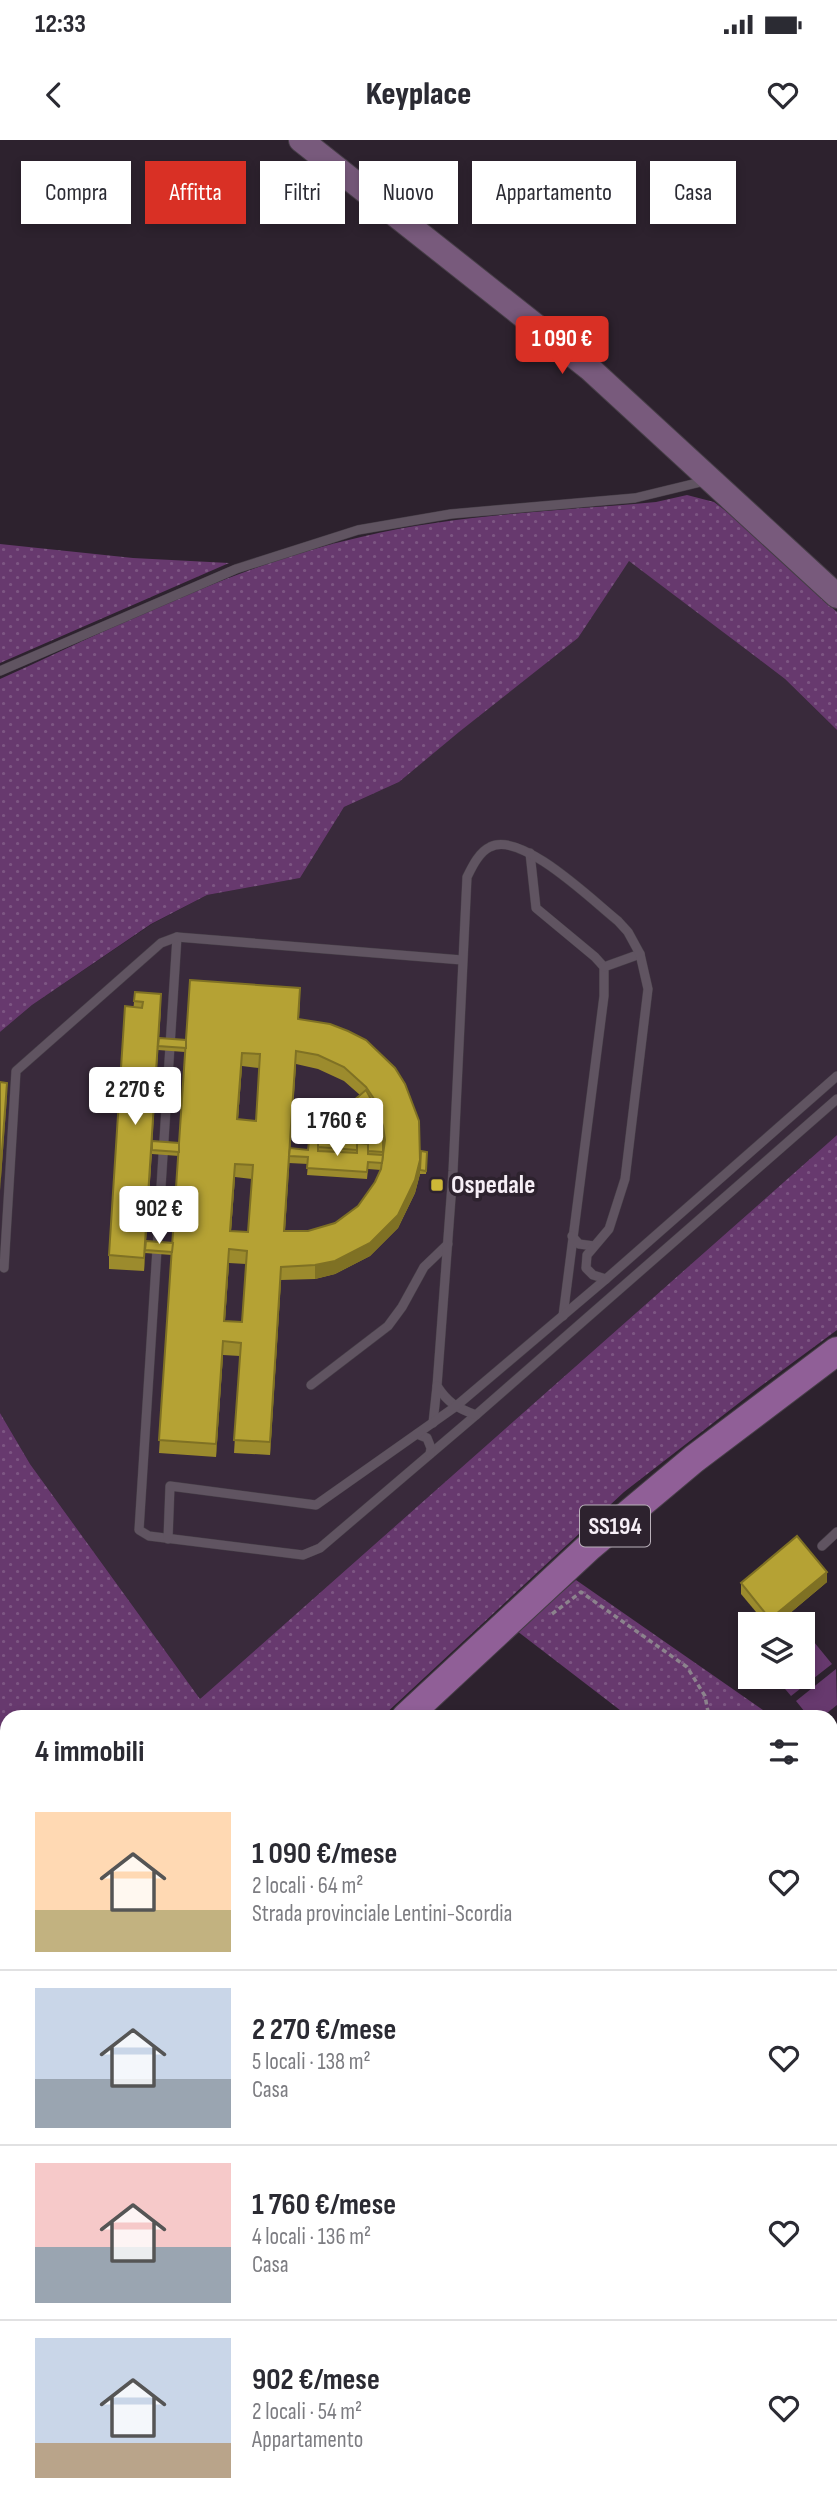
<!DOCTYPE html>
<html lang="it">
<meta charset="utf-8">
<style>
:root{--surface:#fff;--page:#f7f7f7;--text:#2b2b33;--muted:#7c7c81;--line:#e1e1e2;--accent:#d93025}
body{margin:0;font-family:"Sofia Sans Condensed",sans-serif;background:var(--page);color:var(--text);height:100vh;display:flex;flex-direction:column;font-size:26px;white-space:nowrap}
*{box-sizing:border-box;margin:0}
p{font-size:23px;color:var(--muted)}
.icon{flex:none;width:38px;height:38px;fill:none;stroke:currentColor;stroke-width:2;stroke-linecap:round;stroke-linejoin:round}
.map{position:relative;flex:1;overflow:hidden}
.panel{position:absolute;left:0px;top:1570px;width:838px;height:800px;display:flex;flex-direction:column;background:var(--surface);border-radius:21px 21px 0 0;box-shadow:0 4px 10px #0003}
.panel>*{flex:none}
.top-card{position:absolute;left:21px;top:21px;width:796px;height:63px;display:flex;gap:14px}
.fabs{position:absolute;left:738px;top:1472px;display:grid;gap:14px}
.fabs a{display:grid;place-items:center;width:77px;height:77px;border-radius:0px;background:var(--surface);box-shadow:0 4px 10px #0003;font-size:35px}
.price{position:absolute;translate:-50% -60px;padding:0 16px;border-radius:7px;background:#fff;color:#222;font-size:23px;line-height:46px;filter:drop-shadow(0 2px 4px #0008)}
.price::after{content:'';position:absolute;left:50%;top:42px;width:21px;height:16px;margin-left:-10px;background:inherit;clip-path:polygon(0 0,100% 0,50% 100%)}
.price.current{background:var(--accent);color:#fff}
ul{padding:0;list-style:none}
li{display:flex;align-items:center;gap:21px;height:175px;padding:0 35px}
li+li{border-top:2px solid var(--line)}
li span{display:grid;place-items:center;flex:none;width:196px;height:140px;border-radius:0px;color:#555}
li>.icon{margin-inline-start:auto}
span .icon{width:84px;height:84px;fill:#fffc;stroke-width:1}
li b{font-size:30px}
h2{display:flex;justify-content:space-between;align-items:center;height:84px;padding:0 35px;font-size:30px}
.chip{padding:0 24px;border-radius:0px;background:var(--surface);box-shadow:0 4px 10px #0003;font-size:24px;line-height:63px}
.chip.current{background:var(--accent);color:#fff}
.status{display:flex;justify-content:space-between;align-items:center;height:49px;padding:0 35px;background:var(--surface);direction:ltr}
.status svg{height:19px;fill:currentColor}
header{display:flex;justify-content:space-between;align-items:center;height:91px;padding:0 35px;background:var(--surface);font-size:32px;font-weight:800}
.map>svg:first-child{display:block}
.built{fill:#392a3b}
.grass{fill:url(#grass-dots)}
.garden{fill:#67396e}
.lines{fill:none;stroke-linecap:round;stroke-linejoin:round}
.lane-casing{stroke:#463e47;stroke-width:10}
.secondary-casing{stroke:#463e47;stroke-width:26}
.primary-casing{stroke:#463e47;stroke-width:30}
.path{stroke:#8c838d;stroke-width:3.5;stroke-dasharray:5 3.5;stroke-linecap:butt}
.lane{stroke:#605461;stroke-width:9}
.secondary{stroke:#785a7c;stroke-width:24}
.primary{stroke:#905f97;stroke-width:28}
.wall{fill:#9c8b2d;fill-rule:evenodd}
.shaded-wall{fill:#7f7124}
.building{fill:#b5a234;stroke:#7f7124;stroke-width:2;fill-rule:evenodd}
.poi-dot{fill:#ceb837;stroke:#2d222e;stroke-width:2.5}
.labels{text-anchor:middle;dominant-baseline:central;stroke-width:7;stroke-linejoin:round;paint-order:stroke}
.shield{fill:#2d222e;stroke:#bab1ba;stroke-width:2}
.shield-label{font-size:24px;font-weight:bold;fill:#f6eef6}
.poi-label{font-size:26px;font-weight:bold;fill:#f6eef6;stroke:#2d222e;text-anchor:start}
</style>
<div class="status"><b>12:33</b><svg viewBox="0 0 49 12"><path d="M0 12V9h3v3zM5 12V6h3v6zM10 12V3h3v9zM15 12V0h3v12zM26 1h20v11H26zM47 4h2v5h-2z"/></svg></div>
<header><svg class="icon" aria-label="back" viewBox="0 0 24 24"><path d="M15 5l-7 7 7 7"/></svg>Keyplace<svg class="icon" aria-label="heart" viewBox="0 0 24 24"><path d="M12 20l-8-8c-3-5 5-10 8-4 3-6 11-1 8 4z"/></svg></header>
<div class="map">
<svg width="837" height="2368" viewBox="0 0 837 2368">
<defs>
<pattern id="grass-dots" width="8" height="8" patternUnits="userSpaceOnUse" patternTransform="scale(1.75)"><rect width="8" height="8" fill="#67396e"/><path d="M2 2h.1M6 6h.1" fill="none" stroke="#7d5683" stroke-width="1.8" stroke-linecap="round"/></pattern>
</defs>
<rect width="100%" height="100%" fill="#2d222e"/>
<polygon class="built" points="629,420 785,539 837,590 837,995 200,1559 30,1324 0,1273 0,892 32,865 152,784 207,755 300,738 344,667 399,642 458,592 578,498"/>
<g class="grass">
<path d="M687,355l27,7 16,12 107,98v118l-52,-51 -156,-118 -51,77 -119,94 -60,50 -55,25 -44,71 -93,17 -56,29 -119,81 -32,27v-353c117,-53 235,-114 361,-142 97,-23 196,-26 295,-35z"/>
<polygon points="0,404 133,418 229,423 0,523"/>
<polygon points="837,995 837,1190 757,1249 624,1352 382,1577 7,1577 7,1878 0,1882 0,1273 30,1324 200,1559"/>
<polygon points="576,1440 773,1577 629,1577 517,1491"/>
<polygon points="831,1616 837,1616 837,2359 831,2357"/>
<polygon points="7,1908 7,2362 138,2363 135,2368 18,2368 0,2360 0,1912"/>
<polygon points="440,2362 824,2362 824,2363 822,2368 437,2368"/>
</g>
<g class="garden">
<polygon points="814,1502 832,1524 791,1556 775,1537 803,1536 803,1510"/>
<polygon points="836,1529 837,1565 822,1577 809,1577 796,1561"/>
</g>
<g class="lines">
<defs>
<g id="lane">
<polyline points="0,531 236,429 358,390 451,374 635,358 705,341"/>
<polyline points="530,713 536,768 595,817 604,827 604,856 563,1176"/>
<polyline points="177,797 139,1390 149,1396 303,1415 320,1408 476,1275 837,959"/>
<polyline points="604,827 640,814"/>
<polyline points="572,1096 579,1104 594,1106"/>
<polyline points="4,1128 16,931 161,803 177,797 462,820"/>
<polyline points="311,1245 388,1186 402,1167 424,1127 448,1104"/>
<path d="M476,1275c-19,-7 -28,-12 -39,-29l16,-215 14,-294c5,-10 12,-25 23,-30 31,-17 104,55 128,74l10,11 12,22 8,35 -23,190 -16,50 -22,26 -1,13 7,7 13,4"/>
<polyline points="433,1283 437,1246"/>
<polyline points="417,1294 427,1298 431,1308 430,1314"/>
<polyline points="168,1399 170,1346 316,1365 455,1267 606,1139 837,936"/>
<polyline points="822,1406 837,1392"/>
<polyline points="253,2368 255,2362"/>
<polyline points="323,2368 325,2362"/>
</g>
<polyline id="secondary" points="301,0 589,228 837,456"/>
<g id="primary">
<polyline points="406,1577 589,1407 694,1319 837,1211"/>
<polyline points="0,1899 7,1894"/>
</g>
</defs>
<use href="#lane" class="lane-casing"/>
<use href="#secondary" class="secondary-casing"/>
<use href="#primary" class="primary-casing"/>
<g class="path">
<polyline points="552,1474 581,1452 687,1527 705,1556 709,1577"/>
<polyline points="831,1844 837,1871"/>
<polyline points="831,2091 837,2089"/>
<polyline points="0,2292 7,2294"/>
</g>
<use href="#lane" class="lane"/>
<use href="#secondary" class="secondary"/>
<use href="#primary" class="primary"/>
</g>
<g class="wall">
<path d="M135,852l26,15 -2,31 27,2 114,-39 -1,18 31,5 90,146 7,-18 -1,22h-6l-5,19 -17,35 -28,28 -35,18 -20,5 -34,1 -11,175 -36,-2 6,-97 -17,-1 -7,102 -57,-4 13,-198 -27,-2 -1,18 -35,-2v-14zM158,908v2l27,2 -6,91 -27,-2zM296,924l22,5 26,12 16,14 -51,43 -1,12 -18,-1zM242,926l17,2 -3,53 -18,-2zM152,1012v2l27,2 -6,87 -27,-2zM289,1023l19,1 -1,11 60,4 1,-10 13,1 -6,12 -17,24 -23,17 -27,8h-23zM235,1037l17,2 -4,53 -17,-1zM229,1123l17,1 -4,58 -17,-1z"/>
<polygon points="827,1442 777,1484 766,1484 741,1454 741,1443"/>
<polygon points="152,2362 215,2362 227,2368 157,2368 152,2365"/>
<polygon points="377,2362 429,2362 426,2368 388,2368"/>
</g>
<g class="shaded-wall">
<polygon points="161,854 161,867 144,1131 144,1118"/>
<polygon points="296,911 296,924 284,1104 284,1091"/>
<polygon points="242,913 242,926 237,993 237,979"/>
<polygon points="7,943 7,956 0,1051 0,1038"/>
<polygon points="420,1020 420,1034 415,1053 398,1088 370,1116 335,1134 315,1139 315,1125"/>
<polygon points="235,1024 235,1037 230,1104 230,1091"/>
<polygon points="229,1109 229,1123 224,1194 224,1181"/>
<polygon points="281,1127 281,1140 270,1315 270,1302"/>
<polygon points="223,1201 223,1215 216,1317 216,1304"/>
<polygon points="827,1432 827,1442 777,1484 770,1484 770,1479"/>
</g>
<g class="building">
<path d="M190,840l110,8 -2,31 32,5 18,7 18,9 29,28 10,16 14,37 1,39 -5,20 -17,35 -28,28 -35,18 -20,4 -34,2 -11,175 -36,-2 7,-97 -18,-2 -7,103 -57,-4zM296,911l22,4 26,12 22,20 8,12 9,27 2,14 -4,29 -6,13 -17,24 -23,17 -27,8h-24zM242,913l18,1 -4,67 -19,-2zM235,1024l18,1 -5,67 -18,-1zM229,1109l18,2 -5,71 -18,-1z"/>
<polygon points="135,852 161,854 144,1118 109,1115 125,866 142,868 143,862 134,861"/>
<polygon points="159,898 186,900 186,908 158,906"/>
<polygon points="0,942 7,943 0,1038"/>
<polygon points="366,950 380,976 383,989 383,1012 368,1011 368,1001 357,1000 357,1010 318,1007 318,998 309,998"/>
<polygon points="152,1001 179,1003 179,1012 152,1010"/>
<polygon points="309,1001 318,1002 318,1011 357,1013 357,1003 368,1004 368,1014 383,1015 382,1023 368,1022 367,1032 307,1028 308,1017 289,1016 290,1008 308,1010"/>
<polygon points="421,1011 427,1012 426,1031 420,1030"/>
<polygon points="146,1101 173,1103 172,1112 145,1110"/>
<polygon points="797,1396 827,1432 770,1479 741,1443"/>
<polygon points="160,2362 215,2362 227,2368 172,2368"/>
<polygon points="391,2362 426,2362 423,2368 403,2368"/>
</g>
<rect class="poi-dot" x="430" y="1038" width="14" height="14" rx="3.5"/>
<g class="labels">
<rect class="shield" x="580" y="1365.5" width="70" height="41" rx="5"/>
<g class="shield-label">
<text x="615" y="1386">SS194</text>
</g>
<g class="poi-label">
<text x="451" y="1045">Ospedale</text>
</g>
</g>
</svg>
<div class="fabs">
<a><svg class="icon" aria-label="layers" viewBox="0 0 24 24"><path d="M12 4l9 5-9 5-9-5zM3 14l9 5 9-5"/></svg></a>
</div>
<b class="price current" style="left:562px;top:236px">1 090 €</b>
<b class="price" style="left:135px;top:987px">2 270 €</b>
<b class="price" style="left:337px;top:1018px">1 760 €</b>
<b class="price" style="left:159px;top:1106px">902 €</b>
<div class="top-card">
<a class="chip">Compra</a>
<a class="chip current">Affitta</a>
<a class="chip">Filtri</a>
<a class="chip">Nuovo</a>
<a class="chip">Appartamento</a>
<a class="chip">Casa</a>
</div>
<section class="panel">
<h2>4 immobili<svg class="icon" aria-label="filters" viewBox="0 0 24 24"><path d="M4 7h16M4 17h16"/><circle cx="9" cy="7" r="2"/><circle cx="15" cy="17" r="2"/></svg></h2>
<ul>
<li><span style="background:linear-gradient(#ffd9b3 70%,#c2b280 0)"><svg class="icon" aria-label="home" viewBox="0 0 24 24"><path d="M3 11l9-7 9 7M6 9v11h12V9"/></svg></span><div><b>1 090 €/mese</b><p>2 locali · 64 m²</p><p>Strada provinciale Lentini-Scordia</p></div><svg class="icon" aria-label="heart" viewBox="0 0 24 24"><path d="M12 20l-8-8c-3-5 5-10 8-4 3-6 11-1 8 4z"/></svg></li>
<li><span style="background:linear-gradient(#c9d6e8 65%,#9aa5b1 0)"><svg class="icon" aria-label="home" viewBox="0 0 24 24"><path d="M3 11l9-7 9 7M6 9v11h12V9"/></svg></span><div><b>2 270 €/mese</b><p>5 locali · 138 m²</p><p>Casa</p></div><svg class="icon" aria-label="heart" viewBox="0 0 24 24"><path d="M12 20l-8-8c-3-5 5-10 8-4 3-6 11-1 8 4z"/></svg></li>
<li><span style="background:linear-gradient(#f6c9c9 60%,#9aa5b1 0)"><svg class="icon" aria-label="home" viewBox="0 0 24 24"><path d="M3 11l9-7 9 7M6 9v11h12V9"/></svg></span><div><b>1 760 €/mese</b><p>4 locali · 136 m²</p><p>Casa</p></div><svg class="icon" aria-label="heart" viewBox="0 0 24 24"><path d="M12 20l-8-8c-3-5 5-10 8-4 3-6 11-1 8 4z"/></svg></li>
<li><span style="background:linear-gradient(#c9d6e8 75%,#b9a48a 0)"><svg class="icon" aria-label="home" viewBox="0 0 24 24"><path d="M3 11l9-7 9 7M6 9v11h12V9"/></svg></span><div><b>902 €/mese</b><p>2 locali · 54 m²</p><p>Appartamento</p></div><svg class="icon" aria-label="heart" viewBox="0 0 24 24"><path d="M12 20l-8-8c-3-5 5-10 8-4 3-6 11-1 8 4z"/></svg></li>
</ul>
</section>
</div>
